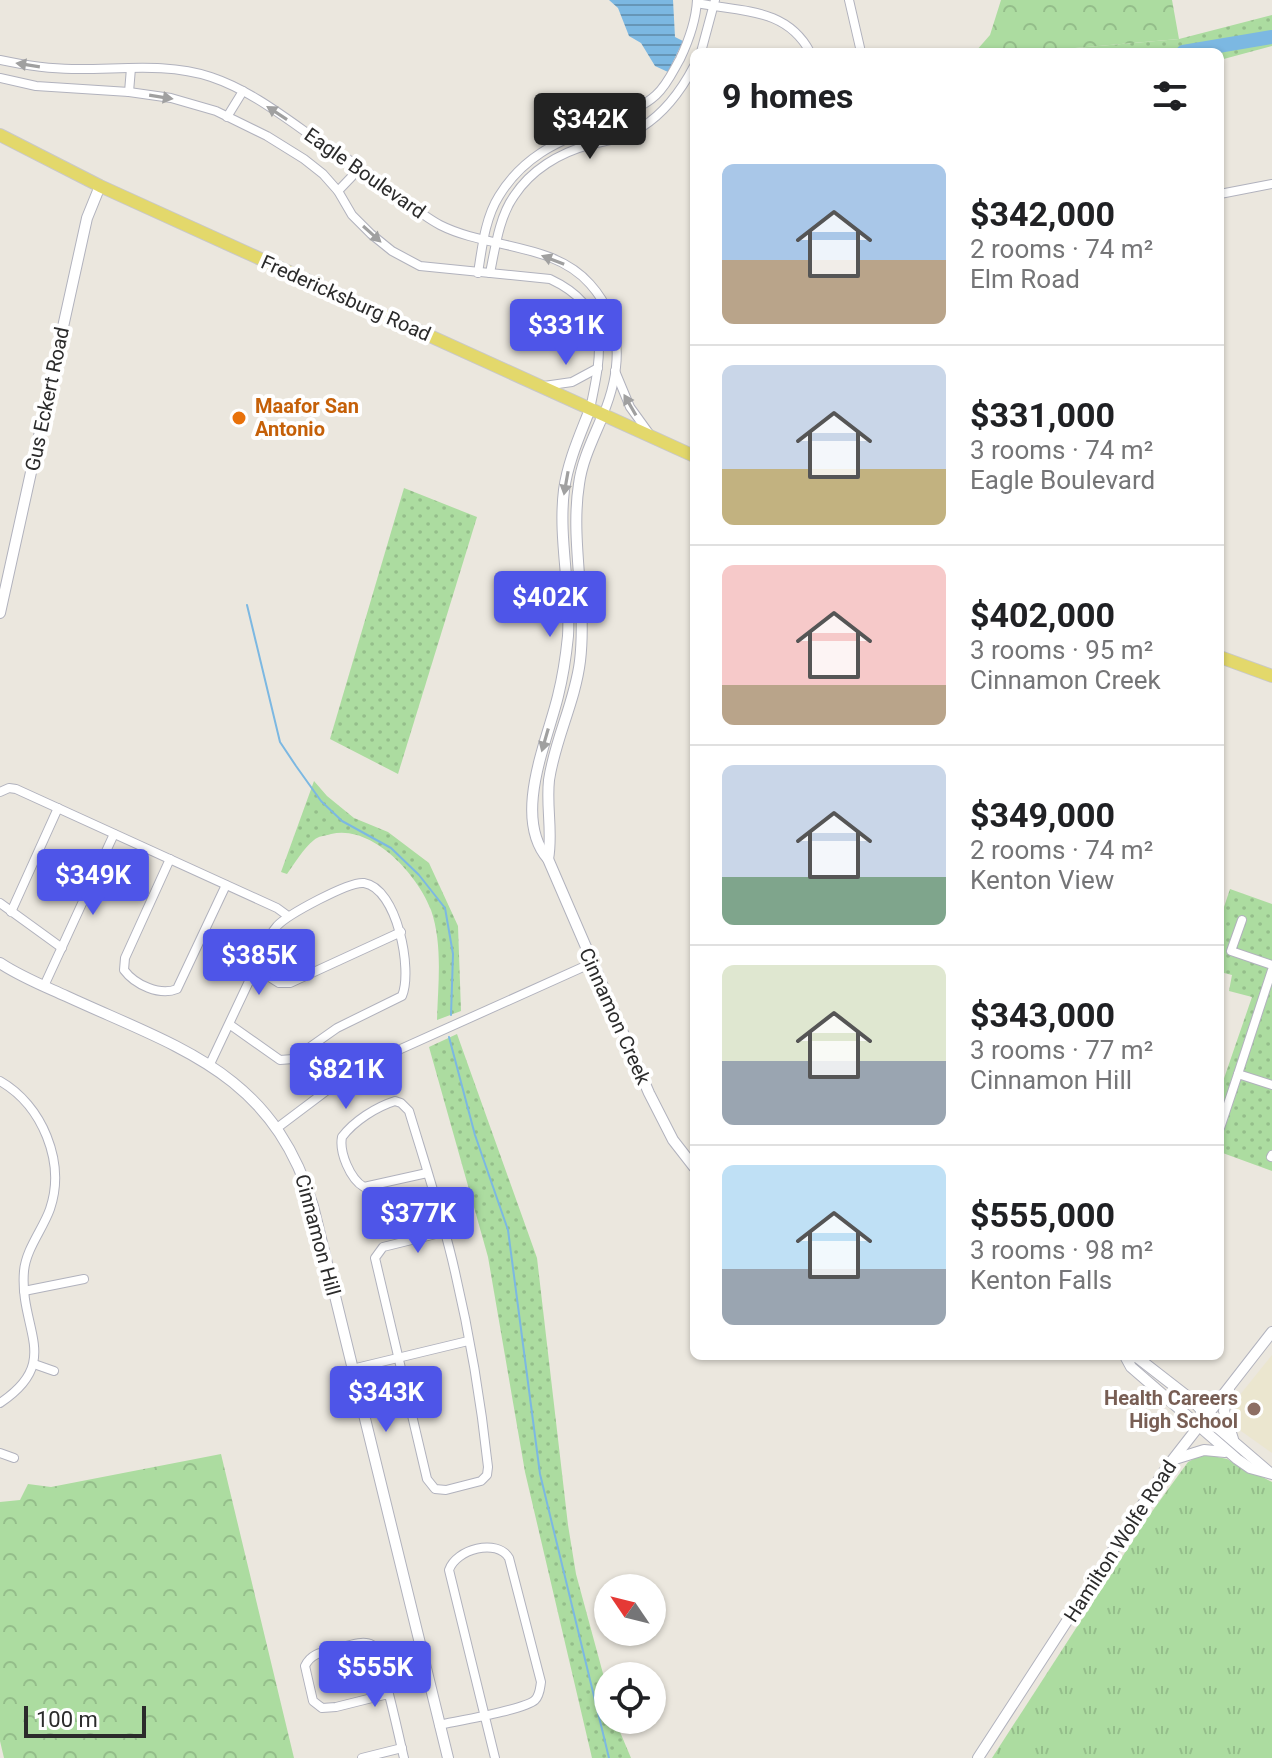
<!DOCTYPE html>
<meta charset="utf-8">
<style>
:root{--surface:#fff;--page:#f6f6f6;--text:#202124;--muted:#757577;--line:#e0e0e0;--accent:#4e55e8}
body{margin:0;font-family:Roboto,sans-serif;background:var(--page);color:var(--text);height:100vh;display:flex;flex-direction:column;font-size:30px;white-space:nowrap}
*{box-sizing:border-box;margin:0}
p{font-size:26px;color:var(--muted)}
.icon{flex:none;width:44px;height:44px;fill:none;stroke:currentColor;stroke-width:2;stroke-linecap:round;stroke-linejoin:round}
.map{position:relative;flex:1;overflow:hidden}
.details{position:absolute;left:690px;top:48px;width:534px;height:1312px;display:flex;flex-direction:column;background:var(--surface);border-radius:12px;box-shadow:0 2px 6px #0004}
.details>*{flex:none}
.needle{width:52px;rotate:305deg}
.buttons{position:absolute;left:594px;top:1574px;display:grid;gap:16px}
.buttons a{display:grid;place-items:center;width:72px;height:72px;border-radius:50%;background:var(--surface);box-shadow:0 2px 6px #0004;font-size:40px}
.scale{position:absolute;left:24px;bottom:20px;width:122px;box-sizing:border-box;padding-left:8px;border:4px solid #2b2b2b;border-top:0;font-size:22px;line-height:28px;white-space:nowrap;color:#2b2b2b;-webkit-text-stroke:6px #fff;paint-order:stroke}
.price{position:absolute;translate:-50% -68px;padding:0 18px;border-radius:8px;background:var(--accent);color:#fff;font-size:26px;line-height:52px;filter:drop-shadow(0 2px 4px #0008)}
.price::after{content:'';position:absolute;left:50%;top:48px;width:24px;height:18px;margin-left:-12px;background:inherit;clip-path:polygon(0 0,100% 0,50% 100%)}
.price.selected{background:#222;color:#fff}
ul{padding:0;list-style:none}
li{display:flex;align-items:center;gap:24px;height:200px;padding:0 32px}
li+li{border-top:2px solid var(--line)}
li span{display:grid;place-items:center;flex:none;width:224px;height:160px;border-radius:12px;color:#555}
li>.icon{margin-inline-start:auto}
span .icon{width:96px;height:96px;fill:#fffc;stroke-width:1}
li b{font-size:34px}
h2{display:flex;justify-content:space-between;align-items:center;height:96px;padding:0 32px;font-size:34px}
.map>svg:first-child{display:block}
.education{fill:#ebe6cf}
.grass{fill:url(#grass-dots)}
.forest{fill:url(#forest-crowns)}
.park{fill:url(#park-tufts)}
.water{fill:url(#water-rules)}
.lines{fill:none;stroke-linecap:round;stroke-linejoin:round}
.stream{stroke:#7cb8e2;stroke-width:2}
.river{stroke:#7cb8e2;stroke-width:14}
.minor-casing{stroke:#b1b2bd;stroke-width:10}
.tertiary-casing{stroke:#b1b2bd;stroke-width:12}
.primary-casing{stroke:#c8c8c8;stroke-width:14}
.minor{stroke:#fff;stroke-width:8}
.tertiary{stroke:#fff;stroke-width:10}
.primary{stroke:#e3d86b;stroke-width:12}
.oneway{fill:#a0a0a0}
.food-dot{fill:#e8710a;stroke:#fff;stroke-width:3}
.education-dot{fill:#8d6e63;stroke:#fff;stroke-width:3}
.labels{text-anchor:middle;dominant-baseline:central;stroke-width:8;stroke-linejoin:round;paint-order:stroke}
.street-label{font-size:20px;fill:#2b2b2b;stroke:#fff}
.food-label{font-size:20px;font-weight:bold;fill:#c56008;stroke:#fff;text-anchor:start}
.education-label{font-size:20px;font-weight:bold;fill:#785e54;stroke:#fff;text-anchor:end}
</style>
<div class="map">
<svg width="1272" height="1758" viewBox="0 0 1272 1758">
<defs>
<pattern id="grass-dots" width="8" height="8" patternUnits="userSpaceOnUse" patternTransform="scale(2)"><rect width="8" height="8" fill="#acdca0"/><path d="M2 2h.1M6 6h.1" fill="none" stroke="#94bd8a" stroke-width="1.8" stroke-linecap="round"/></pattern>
<pattern id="forest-crowns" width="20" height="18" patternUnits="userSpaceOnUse" patternTransform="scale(2)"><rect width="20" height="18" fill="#acdca0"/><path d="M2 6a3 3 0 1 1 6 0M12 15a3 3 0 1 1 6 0" fill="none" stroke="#94bd8a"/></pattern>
<pattern id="park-tufts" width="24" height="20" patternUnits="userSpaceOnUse" patternTransform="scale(2)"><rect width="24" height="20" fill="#acdca0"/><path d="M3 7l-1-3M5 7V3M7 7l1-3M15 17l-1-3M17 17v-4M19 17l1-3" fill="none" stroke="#94bd8a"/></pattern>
<pattern id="water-rules" width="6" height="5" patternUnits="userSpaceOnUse" patternTransform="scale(2)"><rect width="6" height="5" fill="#7cb8e2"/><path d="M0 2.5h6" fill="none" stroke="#6696b7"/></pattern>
</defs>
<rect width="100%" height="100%" fill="#ebe7de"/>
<polygon class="education" points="1272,1355 1272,1453 1241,1431 1235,1417 1235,1401"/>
<g class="grass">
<polygon points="1272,15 1272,46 1220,60 1220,52 1029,52 1179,39"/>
<polygon points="404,488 477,517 398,774 330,739"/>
<path d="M314,781l13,15 27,22 34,14 41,31 29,63 3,85 -24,9c1,-36 6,-75 -6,-110 -13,-35 -59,-86 -100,-76 -6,2 -13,2 -17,6 -11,9 -19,23 -27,34l-6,-2z"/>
<polygon points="1230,889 1272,904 1272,1171 1220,1152 1220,1090 1252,997 1229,991 1232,975 1220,972 1220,919"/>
<polygon points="457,1034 537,1258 568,1525 576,1574 608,1692 608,1720 615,1720 631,1758 592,1758 525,1472 488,1257 429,1047"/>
</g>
<g class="forest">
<polygon points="1001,0 1172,0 1179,39 1029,52 976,51 990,35"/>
<polygon points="221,1454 294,1758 4,1758 0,1741 0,1502 20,1500 28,1484 51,1487"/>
</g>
<polygon class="park" points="1203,1454 1227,1459 1272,1482 1272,1758 992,1758 1148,1517 1188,1462"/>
<polygon class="water" points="609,0 673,0 675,37 683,41 668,72 655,66 641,43 629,36 618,8"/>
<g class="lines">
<g class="stream">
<polyline points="247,605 280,742 296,766 321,801 342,821 391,848 419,875 445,908 453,954 451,1015"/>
<polyline points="449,1037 475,1135 508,1230 540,1474 609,1758"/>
</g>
<polyline class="river" points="1183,52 1272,37"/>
<defs>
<g id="minor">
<polyline points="849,0 861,52"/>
<path d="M697,3c43,9 89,4 113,49"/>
<polyline points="701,52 715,0"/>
<path d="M0,60c24,5 48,9 72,9 46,1 94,-7 139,8 36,12 68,36 99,58 24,15 48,30 71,47 19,14 38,32 59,43 47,24 113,17 150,59 35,39 32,85 13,131"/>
<path d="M0,78l36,8 93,6 42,6 45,13 51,25 37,23 19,15 15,17 14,24 19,19 21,17 28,15 130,13c62,29 52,73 40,130"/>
<polyline points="129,92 131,68"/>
<polyline points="227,117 243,91"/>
<polyline points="338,191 360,168"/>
<polyline points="1220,194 1272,184"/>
<path d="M478,273c4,-25 7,-55 21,-77 28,-46 68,-57 115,-78 15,-6 30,-12 42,-23 11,-10 17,-24 24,-36 9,-19 16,-38 17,-59"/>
<path d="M490,273c5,-24 9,-56 24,-77 17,-26 45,-43 75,-51 17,-4 39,-8 53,-18 22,-14 40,-38 52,-61"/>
<polyline points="615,371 630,407 651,436"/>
<polyline points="544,386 572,382 598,368"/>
<polyline points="0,792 9,788 16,789 277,908 288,916"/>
<path d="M170,859l-45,99 -1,12c11,15 36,26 53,19l49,-104"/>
<polyline points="0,903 62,948"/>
<polyline points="11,912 58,808"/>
<polyline points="1242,920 1231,951 1272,965"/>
<polyline points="255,968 279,983 290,983 401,932"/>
<polyline points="44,986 114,834"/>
<path d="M210,1064c14,-30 28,-59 42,-89 7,-17 13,-35 25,-49 10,-11 72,-45 87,-43 33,5 49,87 38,113l-65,32 -44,31 -13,1 -51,-36"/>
<polyline points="1238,1074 1272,970"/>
<path d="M0,1081c42,24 66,81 50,128 -7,20 -24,40 -26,62 -5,59 39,90 -24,132"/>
<polyline points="277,1128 354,1070 592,963"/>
<polyline points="1220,1128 1238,1074 1272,1085"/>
<polyline points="1271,1157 1272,1155"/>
<path d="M427,1173l-63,14c-14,-8 -25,-35 -22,-50 12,-16 34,-30 53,-36l6,2 8,8c16,53 34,107 46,161 15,64 26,130 33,195l-1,8 -6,6 -35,9 -11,-1 -8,-10 -52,-221 8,-11 61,-15"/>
<polyline points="24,1291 84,1279"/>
<polyline points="34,1364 54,1371"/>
<polyline points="352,1369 468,1341"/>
<polyline points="0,1453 14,1458"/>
<path d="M388,1694l-52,13 -14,1 -9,-7 -8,-35c6,-13 18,-14 31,-17 9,-2 27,-10 36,-4 9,6 28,97 32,113"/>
<path d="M439,1725c18,-4 85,-15 96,-25 5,-5 5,-12 6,-18l-32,-124c-12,-20 -53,-9 -60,12l46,188"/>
<polyline points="362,1758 402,1748"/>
</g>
<g id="tertiary">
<path d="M590,409c-10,26 -22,52 -26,81 -6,48 7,97 4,146 -2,20 -5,40 -10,60 -11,46 -46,121 -10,163l101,234 24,47 21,27"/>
<polyline points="0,613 87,218 100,186"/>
<path d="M548,859c5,-26 -2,-52 1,-79 6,-41 26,-78 31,-119 7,-59 -10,-121 -1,-177 3,-24 15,-47 24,-69"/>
<path d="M0,963c21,14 44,23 66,33 115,53 206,76 247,210l135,552"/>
<polyline points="1125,1356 1131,1367 1237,1459 1250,1468 1272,1474"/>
<polyline points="1130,1356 1138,1358 1192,1400 1219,1429 1269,1472"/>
<polyline points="1229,1389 1224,1411 1233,1439"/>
<polyline points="1175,1459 1204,1450 1225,1452"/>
<polyline points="978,1758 1167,1467 1272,1332"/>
</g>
<g id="primary">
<polyline points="0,135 100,186 694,456"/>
<polyline points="1220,657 1272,676"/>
</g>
</defs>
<use href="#minor" class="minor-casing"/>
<use href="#tertiary" class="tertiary-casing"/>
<use href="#primary" class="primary-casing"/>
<use href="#minor" class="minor"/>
<use href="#tertiary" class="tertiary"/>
<use href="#primary" class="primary"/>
</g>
<defs><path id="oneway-solid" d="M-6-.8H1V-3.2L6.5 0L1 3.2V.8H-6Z" transform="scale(2)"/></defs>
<g class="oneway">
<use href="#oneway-solid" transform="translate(28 65) rotate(-171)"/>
<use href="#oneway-solid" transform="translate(161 97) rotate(9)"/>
<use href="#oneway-solid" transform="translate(277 113) rotate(-147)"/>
<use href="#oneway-solid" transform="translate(372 234) rotate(42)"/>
<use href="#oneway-solid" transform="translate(553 260) rotate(-159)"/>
<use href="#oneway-solid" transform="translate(630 405) rotate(-120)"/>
<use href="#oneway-solid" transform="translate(566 483) rotate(100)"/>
<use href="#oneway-solid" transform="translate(545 740) rotate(106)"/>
</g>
<circle class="food-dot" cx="239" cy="418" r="8"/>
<circle class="education-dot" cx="1254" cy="1409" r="8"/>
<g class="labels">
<g class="street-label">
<text transform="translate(365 173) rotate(35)">Eagle Boulevard</text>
<text transform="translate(346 298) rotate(24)">Fredericksburg Road</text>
<text transform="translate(47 399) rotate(-78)">Gus Eckert Road</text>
<text transform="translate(615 1016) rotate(66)">Cinnamon Creek</text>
<text transform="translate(318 1235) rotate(75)">Cinnamon Hill</text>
<text transform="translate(1120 1541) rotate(-57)">Hamilton Wolfe Road</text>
</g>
<g class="food-label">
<text x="255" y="406">Maafor San<tspan x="255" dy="23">Antonio</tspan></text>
</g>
<g class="education-label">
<text x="1238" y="1398">Health Careers<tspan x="1238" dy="23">High School</tspan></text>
</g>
</g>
</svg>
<div class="buttons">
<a><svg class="needle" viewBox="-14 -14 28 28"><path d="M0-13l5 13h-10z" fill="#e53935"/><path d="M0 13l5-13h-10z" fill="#757577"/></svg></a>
<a><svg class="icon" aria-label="locate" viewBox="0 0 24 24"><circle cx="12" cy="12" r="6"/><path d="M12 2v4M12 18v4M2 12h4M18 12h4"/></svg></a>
</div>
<div class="scale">100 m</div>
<b class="price selected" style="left:590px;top:161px">$342K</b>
<b class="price" style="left:566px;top:367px">$331K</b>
<b class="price" style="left:550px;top:639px">$402K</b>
<b class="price" style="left:93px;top:917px">$349K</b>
<b class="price" style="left:259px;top:997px">$385K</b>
<b class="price" style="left:346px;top:1111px">$821K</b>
<b class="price" style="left:418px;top:1255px">$377K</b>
<b class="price" style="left:386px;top:1434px">$343K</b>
<b class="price" style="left:375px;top:1709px">$555K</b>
<section class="details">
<h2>9 homes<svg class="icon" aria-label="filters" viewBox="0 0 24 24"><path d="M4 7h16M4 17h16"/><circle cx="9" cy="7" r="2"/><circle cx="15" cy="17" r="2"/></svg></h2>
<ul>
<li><span style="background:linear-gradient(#a9c7e8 60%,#b9a48a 0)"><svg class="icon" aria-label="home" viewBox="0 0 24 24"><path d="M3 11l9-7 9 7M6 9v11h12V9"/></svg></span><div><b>$342,000</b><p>2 rooms · 74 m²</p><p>Elm Road</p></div></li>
<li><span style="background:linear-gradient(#c9d6e8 65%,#c2b280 0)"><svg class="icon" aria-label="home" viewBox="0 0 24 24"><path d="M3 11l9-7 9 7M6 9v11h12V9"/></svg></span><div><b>$331,000</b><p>3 rooms · 74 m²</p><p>Eagle Boulevard</p></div></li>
<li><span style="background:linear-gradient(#f6c9c9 75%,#b9a48a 0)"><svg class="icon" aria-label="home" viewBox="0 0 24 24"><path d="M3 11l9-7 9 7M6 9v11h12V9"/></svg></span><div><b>$402,000</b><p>3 rooms · 95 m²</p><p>Cinnamon Creek</p></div></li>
<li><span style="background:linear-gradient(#c9d6e8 70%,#7fa58c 0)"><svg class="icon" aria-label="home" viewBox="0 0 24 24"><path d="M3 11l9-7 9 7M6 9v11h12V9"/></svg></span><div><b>$349,000</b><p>2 rooms · 74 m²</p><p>Kenton View</p></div></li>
<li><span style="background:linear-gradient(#dfe7d0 60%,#9aa5b1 0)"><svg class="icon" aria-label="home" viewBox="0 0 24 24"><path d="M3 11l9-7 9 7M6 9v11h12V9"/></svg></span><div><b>$343,000</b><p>3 rooms · 77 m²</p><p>Cinnamon Hill</p></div></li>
<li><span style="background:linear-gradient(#bfe0f5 65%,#9aa5b1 0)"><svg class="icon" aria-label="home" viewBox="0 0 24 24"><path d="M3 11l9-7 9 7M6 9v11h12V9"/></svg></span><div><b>$555,000</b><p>3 rooms · 98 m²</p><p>Kenton Falls</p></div></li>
</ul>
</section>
</div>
